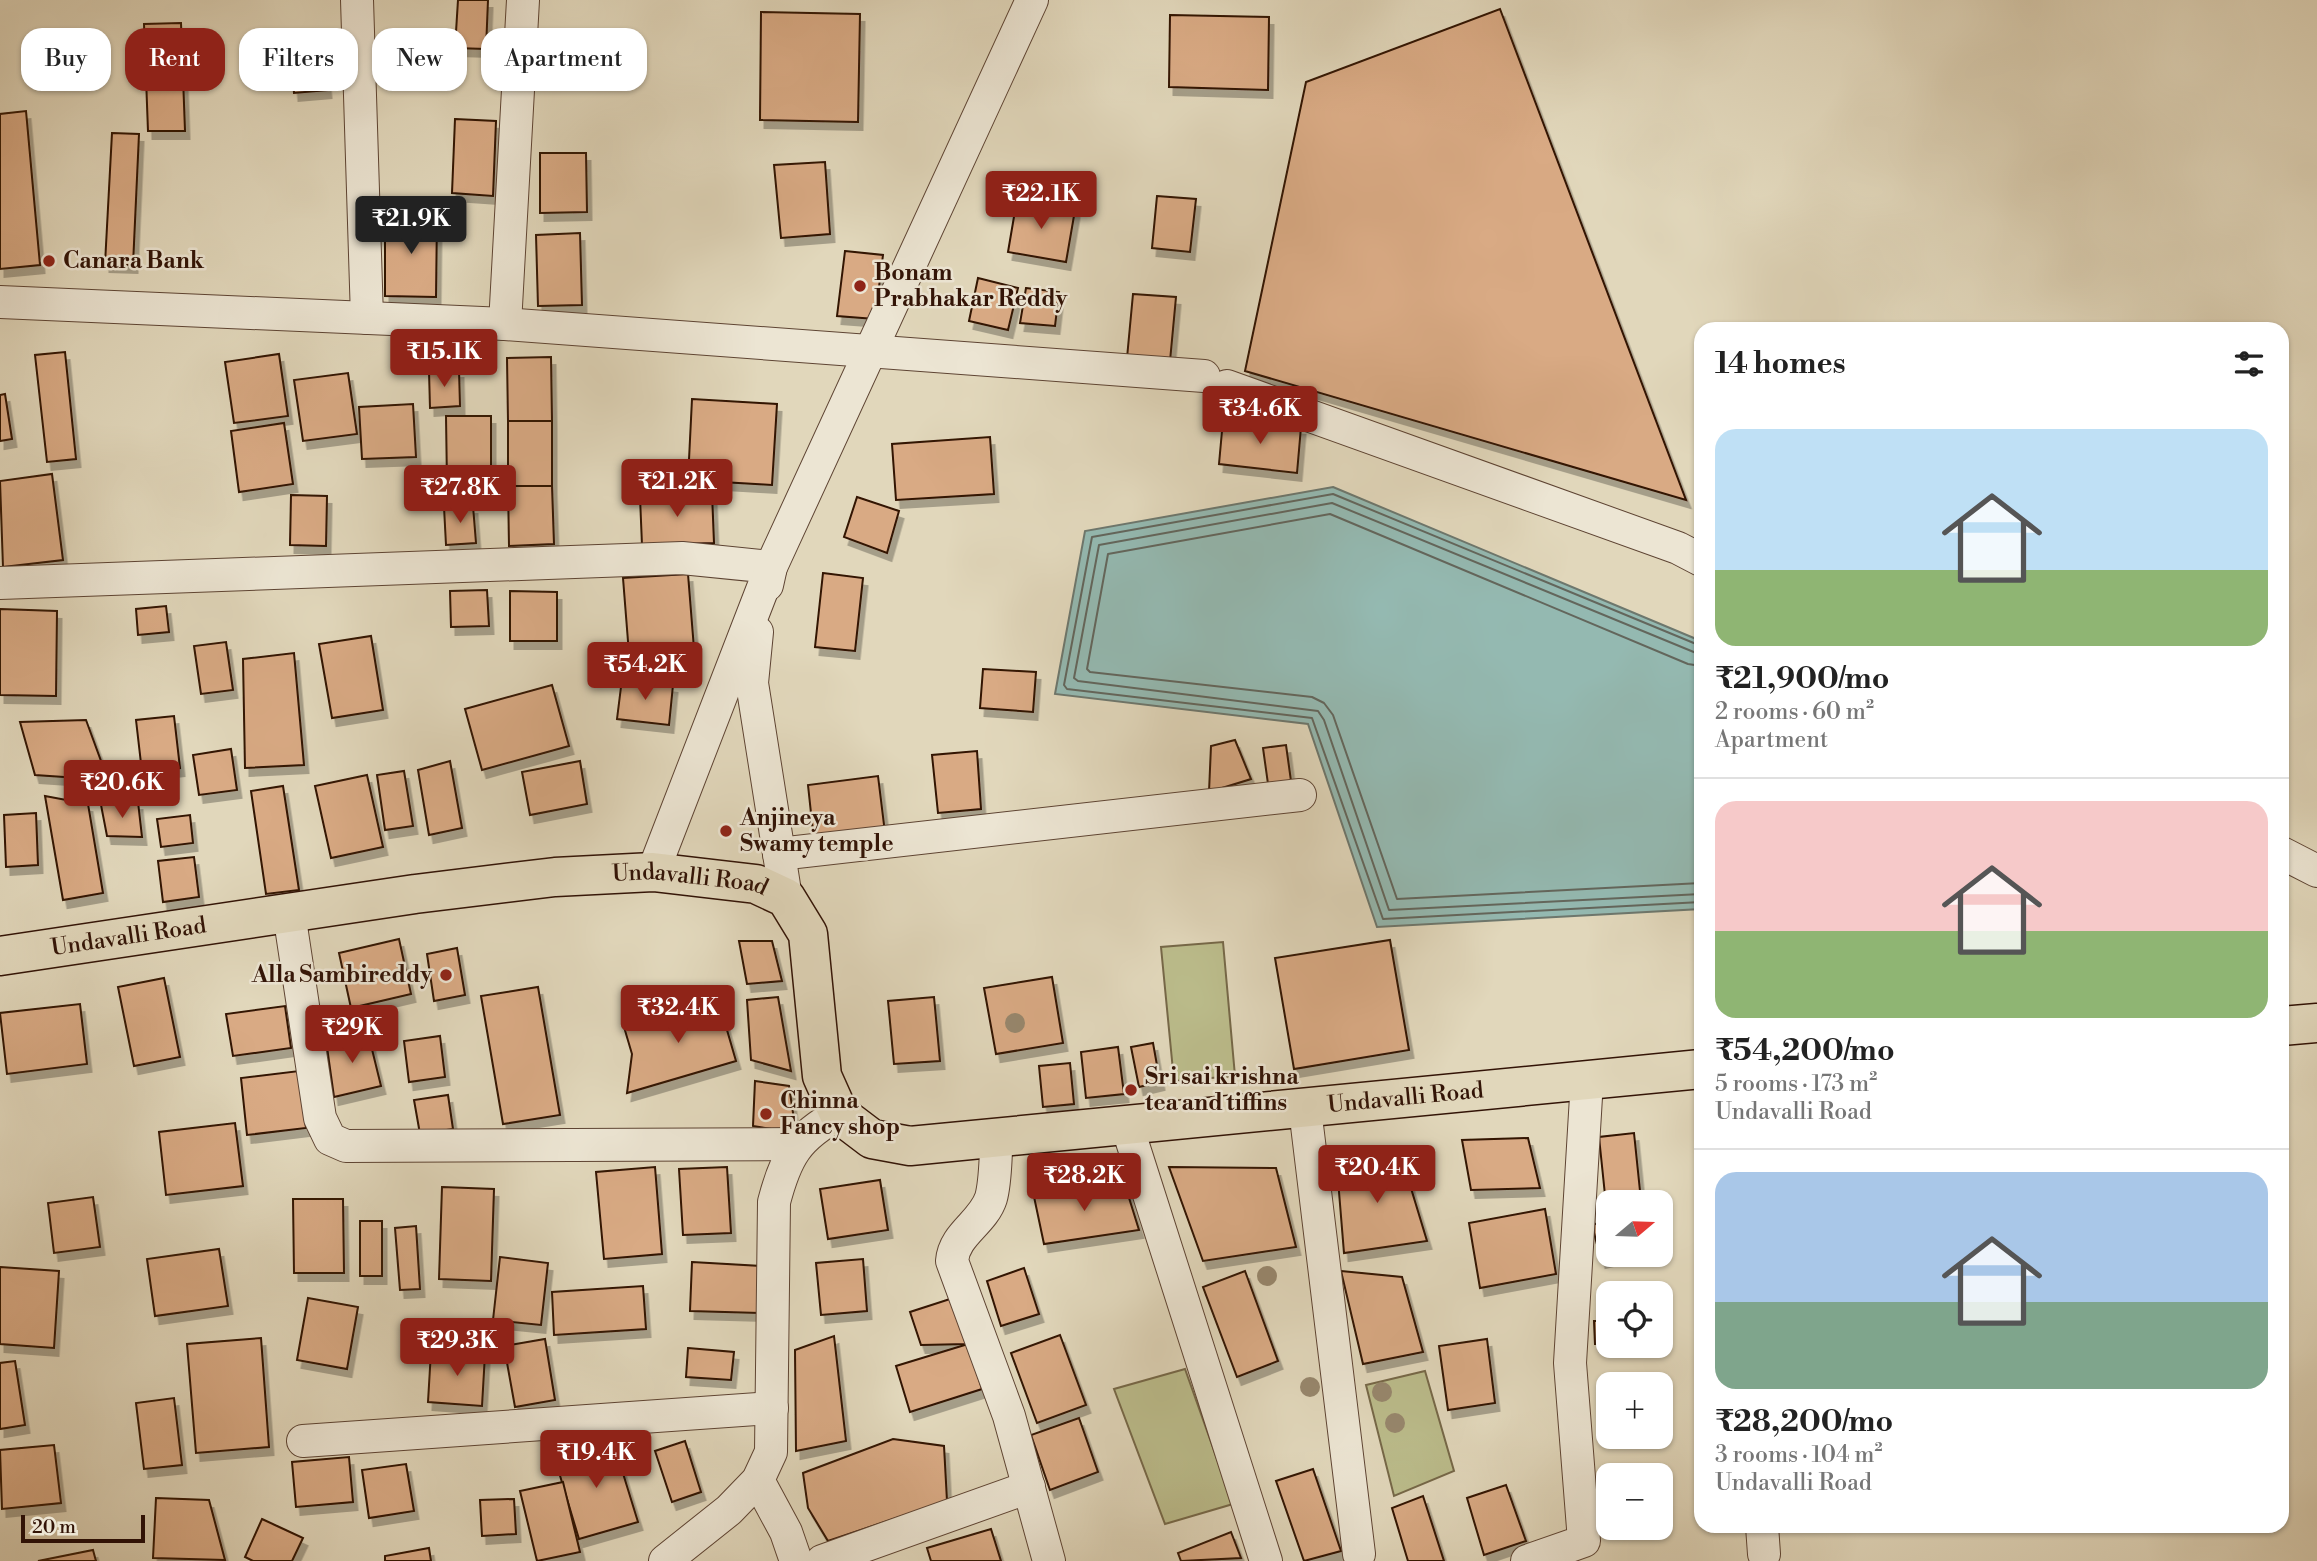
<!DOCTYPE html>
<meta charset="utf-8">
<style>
:root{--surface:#fff;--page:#f2f2f2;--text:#222;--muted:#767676;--line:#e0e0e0;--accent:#8f2418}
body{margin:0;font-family:"Libre Bodoni",serif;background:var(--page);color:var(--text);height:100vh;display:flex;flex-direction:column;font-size:26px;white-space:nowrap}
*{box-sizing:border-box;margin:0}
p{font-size:23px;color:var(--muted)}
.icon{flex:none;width:38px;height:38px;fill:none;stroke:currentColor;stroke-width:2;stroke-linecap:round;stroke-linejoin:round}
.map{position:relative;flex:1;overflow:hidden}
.sheet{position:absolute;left:1694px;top:322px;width:595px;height:1211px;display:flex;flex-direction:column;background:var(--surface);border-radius:21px;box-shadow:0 2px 5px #0004}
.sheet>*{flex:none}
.banner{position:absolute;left:21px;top:28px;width:665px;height:63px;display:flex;gap:14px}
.needle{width:46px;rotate:71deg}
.buttons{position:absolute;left:1596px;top:1190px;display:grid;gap:14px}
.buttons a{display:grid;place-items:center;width:77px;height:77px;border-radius:14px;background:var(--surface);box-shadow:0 2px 5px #0004;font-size:35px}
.scale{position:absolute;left:21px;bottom:18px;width:124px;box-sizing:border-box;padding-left:7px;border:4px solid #321306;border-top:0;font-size:19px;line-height:24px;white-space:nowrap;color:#321306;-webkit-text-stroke:5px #ece5d3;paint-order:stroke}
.price{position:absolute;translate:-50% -60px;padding:0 16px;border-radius:7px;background:var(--accent);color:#fff;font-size:23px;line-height:46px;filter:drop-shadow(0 2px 4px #0008)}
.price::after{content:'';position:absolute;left:50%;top:42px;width:21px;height:16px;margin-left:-10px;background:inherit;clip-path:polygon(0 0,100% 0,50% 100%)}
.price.selected{background:#222;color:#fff}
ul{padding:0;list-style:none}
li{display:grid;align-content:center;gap:14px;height:371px;padding:0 21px}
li+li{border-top:2px solid var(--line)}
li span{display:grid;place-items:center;height:217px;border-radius:21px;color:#555}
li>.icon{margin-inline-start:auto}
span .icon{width:126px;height:126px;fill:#fffc;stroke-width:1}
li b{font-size:30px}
h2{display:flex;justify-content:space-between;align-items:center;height:84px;padding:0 21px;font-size:30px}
.pill{padding:0 24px;border-radius:21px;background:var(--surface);box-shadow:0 2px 5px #0004;font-size:24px;line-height:63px}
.pill.selected{background:var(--accent);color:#fff}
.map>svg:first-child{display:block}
.green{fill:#bbbc8b;stroke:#766848;stroke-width:2}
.water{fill:#94b9b1;stroke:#6d776d;stroke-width:2}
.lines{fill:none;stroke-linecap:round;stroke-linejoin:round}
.shore{stroke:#63665c;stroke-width:2}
.building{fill:#d9aa84;stroke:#321306;stroke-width:2;filter:url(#shadow)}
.street-casing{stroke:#5e4433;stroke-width:34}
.primary-casing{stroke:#321306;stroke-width:41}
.street{stroke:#ece5d3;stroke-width:32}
.primary{stroke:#e1d7bb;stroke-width:38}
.tree{fill:#97876d}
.poi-dot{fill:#8f2418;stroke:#ece5d3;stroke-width:2.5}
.labels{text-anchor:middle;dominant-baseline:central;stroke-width:5;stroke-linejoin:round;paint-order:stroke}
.poi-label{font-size:23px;font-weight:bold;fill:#321306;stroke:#ece5d3;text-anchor:start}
.street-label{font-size:23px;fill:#321306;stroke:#ece5d3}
</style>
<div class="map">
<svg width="2317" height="1561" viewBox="0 0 2317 1561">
<defs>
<filter id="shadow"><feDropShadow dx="4.5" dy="8" stdDeviation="0" flood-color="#0004"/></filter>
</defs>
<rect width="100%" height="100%" fill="#e1d7bb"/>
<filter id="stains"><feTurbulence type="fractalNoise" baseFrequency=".00286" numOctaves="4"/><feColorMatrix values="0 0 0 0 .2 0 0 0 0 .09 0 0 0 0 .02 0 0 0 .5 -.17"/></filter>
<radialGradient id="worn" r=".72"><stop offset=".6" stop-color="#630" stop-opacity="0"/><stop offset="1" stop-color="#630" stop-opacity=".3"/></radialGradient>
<g class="green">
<polygon points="1223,942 1235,1076 1174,1081 1161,947"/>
<polygon points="1185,1369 1233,1504 1165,1524 1114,1389"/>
<polygon points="1425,1371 1454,1471 1394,1496 1366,1385"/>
</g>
<polygon class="water" points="1333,487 1701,641 1701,909 1377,927 1308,724 1055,694 1085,531"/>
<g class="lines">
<g class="shore">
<polyline points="1701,646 1333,494 1092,537 1064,685 1067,689 1312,718 1383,919 1701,902"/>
<polyline points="1701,655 1332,503 1099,545 1074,678 1078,681 1318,711 1324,720 1389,910 1701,894"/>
<polyline points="1701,666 1688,664 1330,514 1108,554 1087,669 1090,672 1312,697 1324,703 1333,715 1397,899 1701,883"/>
</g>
</g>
<g class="building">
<polygon points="458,0 488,0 486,49 455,48"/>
<polygon points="1500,9 1686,500 1245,371 1306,82"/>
<polygon points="761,12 860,14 858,122 760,120"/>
<polygon points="1170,15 1269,17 1268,90 1169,87"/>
<polygon points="181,23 185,131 148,131 144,24"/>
<polygon points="323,54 327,90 294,93 291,57"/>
<polygon points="26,111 40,265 0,269 0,114"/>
<polygon points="455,119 496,121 493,196 452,193"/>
<polygon points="112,133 139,134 133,265 105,264"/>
<polygon points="540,153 586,153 587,212 540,213"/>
<polygon points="825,162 830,234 781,238 774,165"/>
<polygon points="1157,196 1196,199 1190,252 1152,248"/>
<polygon points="1017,199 1075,210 1066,262 1008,252"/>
<polygon points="385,216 437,216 436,297 385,296"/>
<polygon points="580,233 582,305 538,306 536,235"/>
<polygon points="845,251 883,255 875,319 837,316"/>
<polygon points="978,278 1018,288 1008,330 969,321"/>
<polygon points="1026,288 1059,292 1055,326 1020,323"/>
<polygon points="1133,294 1176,297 1170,361 1127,358"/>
<polygon points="65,352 76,459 47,462 35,355"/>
<polygon points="279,354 288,416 234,423 225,362"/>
<polygon points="551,357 552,421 508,421 507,358"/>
<polygon points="459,370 460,406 430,408 429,371"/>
<polygon points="348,373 357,434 303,441 294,380"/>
<polygon points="5,394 12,439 0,441 0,395"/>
<polygon points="692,399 777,404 772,485 688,480"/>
<polygon points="413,404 416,457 362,459 359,407"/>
<polygon points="446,416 491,416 491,484 447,484"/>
<polygon points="1223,420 1301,427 1297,473 1219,464"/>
<rect x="508" y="421" width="44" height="65"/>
<polygon points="284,423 293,484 239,492 231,431"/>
<polygon points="990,437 994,494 896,500 892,444"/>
<polygon points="52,474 63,560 3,567 0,481"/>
<polygon points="508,486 552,486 554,544 509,546"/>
<polygon points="712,493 714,543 642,545 640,497"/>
<polygon points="291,495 327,496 326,546 290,545"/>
<polygon points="857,497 899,511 887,553 844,537"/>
<polygon points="473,506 476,543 446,545 444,507"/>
<polygon points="823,573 863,578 855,651 815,647"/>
<polygon points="688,574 694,649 629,654 623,578"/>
<polygon points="487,590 489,626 451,627 450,591"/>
<polygon points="510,591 557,592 557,641 510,641"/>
<polygon points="166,606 169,632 138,635 136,609"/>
<polygon points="0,609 57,611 56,696 0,695"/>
<polygon points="371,636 383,710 332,718 319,644"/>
<polygon points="226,642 233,690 201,694 194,646"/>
<polygon points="294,653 304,765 245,768 243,659"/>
<polygon points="983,669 1036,672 1033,712 980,708"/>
<polygon points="622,679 673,685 669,725 617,719"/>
<polygon points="552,685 569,746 482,770 465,709"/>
<polygon points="174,716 180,768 142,772 136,720"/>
<polygon points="86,720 108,780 35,775 20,722"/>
<polygon points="1235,740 1251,779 1209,792 1211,746"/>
<polygon points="1286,745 1291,781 1268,784 1263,748"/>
<polygon points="231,749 237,790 199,795 193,755"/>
<polygon points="977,751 981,809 938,813 932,755"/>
<polygon points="450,761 462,828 429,835 418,770"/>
<polygon points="580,761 587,804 530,815 522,772"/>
<polygon points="404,771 413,826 385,830 377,775"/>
<polygon points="367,775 383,847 331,858 315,786"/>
<polygon points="878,776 885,833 814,841 808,785"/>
<polygon points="283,786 299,890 266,894 251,791"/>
<polygon points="45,796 88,804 103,893 63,900"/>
<polygon points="138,802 142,837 107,836 101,805"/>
<polygon points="36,813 38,865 6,867 4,815"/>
<polygon points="190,815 193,843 161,847 157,819"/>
<polygon points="194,857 199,897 163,902 158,861"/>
<polygon points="399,939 411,994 351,1008 339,953"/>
<polygon points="1390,940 1409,1050 1294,1069 1275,958"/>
<polygon points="739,941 772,941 782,981 747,984"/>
<polygon points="457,948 465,995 434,1001 427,954"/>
<polygon points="1052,977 1063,1043 996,1054 984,988"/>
<polygon points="164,978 180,1057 134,1066 118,987"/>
<polygon points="538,987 560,1115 503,1124 481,996"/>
<polygon points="778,997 791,1071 751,1060 747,1000"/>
<polygon points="934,997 940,1061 894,1064 888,1001"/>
<polygon points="718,999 736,1061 627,1093 632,1054 624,1027"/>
<polygon points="80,1004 87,1064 7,1074 0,1013"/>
<polygon points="285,1006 291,1048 233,1056 226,1014"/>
<polygon points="368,1033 381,1086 334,1097 326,1040"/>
<polygon points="440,1036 445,1077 409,1082 404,1041"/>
<polygon points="1153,1043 1160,1082 1139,1087 1131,1047"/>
<polygon points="1118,1047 1124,1094 1086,1098 1081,1052"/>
<polygon points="1070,1063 1074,1104 1043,1107 1039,1066"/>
<polygon points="299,1071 306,1128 247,1135 241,1078"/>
<polygon points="755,1081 789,1086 796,1133 753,1126"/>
<polygon points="448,1095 453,1129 420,1134 414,1100"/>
<polygon points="235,1123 243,1186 166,1195 159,1132"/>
<polygon points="1634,1133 1640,1191 1605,1195 1599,1137"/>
<polygon points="1528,1138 1540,1188 1471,1190 1462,1140"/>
<polygon points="1336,1155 1403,1162 1427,1241 1344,1253"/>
<polygon points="655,1167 662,1254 604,1259 596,1172"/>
<polygon points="727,1167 731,1233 683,1235 679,1169"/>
<polygon points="1169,1167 1276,1168 1296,1247 1203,1261"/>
<polygon points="880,1180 888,1230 828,1239 820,1189"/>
<polygon points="1125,1185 1139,1230 1044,1244 1033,1192"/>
<polygon points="442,1187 494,1189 491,1281 439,1279"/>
<polygon points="93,1197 100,1247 54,1253 48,1203"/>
<polygon points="293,1199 343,1199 344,1273 294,1273"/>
<polygon points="1545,1209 1556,1274 1480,1288 1469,1223"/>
<polygon points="1608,1220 1608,1255 1621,1255 1601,1260 1592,1225"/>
<rect x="360" y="1221" width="22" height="55"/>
<polygon points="416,1226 420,1289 400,1290 395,1228"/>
<polygon points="219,1249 228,1306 155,1316 147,1259"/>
<polygon points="500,1257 548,1263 541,1325 493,1320"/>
<polygon points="863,1259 867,1311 821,1315 816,1263"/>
<polygon points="692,1262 761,1266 760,1313 690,1311"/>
<polygon points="0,1267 59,1271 54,1348 0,1344"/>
<polygon points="1024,1268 1039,1314 1001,1326 987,1281"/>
<polygon points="1245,1271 1278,1361 1237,1377 1203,1287"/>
<polygon points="1341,1271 1402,1277 1423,1352 1363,1364"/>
<polygon points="643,1286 646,1329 554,1335 552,1292"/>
<polygon points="308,1298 358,1307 347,1369 297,1360"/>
<polygon points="953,1298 968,1344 921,1345 910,1312"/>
<polygon points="1594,1321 1608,1321 1608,1344 1595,1344"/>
<polygon points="1060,1335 1086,1405 1037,1423 1011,1353"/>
<polygon points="834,1336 846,1441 796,1451 795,1350"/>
<polygon points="261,1338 269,1447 196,1453 187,1344"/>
<polygon points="545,1339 555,1400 515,1407 504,1346"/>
<polygon points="1487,1339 1495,1403 1448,1410 1439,1346"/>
<polygon points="968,1344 982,1389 910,1412 896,1366"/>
<polygon points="688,1348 734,1352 731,1380 686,1377"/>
<polygon points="431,1351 485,1354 482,1406 428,1402"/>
<polygon points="15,1361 25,1425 0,1429 0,1363"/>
<polygon points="174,1398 182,1465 144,1469 136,1403"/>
<polygon points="1079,1418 1098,1472 1050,1490 1031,1435"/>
<polygon points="893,1439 944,1446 947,1501 828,1541 808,1508 803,1473"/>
<polygon points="613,1441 638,1522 579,1539 555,1459"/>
<polygon points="685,1441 701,1492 672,1502 655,1451"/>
<polygon points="54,1445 61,1503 2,1509 0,1450"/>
<polygon points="349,1457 353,1502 296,1507 292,1462"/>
<polygon points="406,1464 414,1511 369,1518 362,1470"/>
<polygon points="1313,1469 1341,1551 1304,1561 1276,1481"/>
<polygon points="563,1482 580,1552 537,1561 520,1491"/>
<polygon points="1506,1485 1526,1541 1484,1555 1467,1498"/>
<polygon points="1423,1496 1444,1561 1408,1561 1392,1508"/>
<polygon points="156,1498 209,1500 225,1560 153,1558"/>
<polygon points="514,1499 516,1534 482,1536 480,1500"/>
<polygon points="262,1519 303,1538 292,1561 253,1561 245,1557"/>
<polygon points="991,1529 1001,1561 931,1561 927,1548"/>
<polygon points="1231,1532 1241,1558 1181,1561 1178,1553"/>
<polygon points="429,1548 431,1561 385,1561 385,1556"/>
<polygon points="93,1550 96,1561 38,1561"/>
</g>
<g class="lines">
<defs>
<g id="street">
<polyline points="357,0 367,318"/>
<polyline points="0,302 505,324 1204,376"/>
<polyline points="505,324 523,0"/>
<polyline points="1227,386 1678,548 1701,560"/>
<polyline points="0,583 682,558 771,567 653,872"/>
<polyline points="767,585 771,567 1032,0"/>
<polyline points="757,632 752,683 786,898"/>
<polyline points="2282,853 2317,871"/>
<polyline points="779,854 1300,795"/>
<polyline points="289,913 320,1118 330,1139 346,1146 797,1144"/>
<polyline points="1305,1109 1359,1554"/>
<polyline points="1127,1126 1266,1561"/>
<path d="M997,1138c-2,19 -1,42 -6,60 -8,25 -37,36 -39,63l57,155 40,145"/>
<polyline points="303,1441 772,1408"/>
<polyline points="758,1480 786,1532 796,1561"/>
<polyline points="1762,1526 1764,1554"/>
<path d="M665,1561l64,-51 29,-30 13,-28 3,-250c12,-46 23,-65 65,-88"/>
<polyline points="822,1561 1029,1487"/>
<polyline points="1527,1561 1584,1541 1570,1363 1587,1080"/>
</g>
<g id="primary">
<path id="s1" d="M0,956l415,-62 140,-17 98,-5 103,12 30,14 22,36 14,142 17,38 33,25 38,7 791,-77"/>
<polyline points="2282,1026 2317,1023"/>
</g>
</defs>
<use href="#street" class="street-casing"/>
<use href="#primary" class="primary-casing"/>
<use href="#street" class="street"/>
<use href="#primary" class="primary"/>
</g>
<g class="tree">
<circle cx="1015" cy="1023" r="10"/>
<circle cx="1267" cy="1276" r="10"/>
<circle cx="1310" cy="1387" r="10"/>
<circle cx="1382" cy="1392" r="10"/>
<circle cx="1395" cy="1423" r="10"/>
</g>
<g class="poi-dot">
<circle cx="49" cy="261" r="7"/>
<circle cx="860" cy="286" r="7"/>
<circle cx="726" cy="831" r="7"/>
<circle cx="446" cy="975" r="7"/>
<circle cx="1131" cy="1090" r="7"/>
<circle cx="766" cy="1114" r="7"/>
</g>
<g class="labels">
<g class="poi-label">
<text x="63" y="261">Canara Bank</text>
<text x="874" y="273">Bonam<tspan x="874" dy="26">Prabhakar Reddy</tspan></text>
<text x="740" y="818">Anjineya<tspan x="740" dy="26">Swamy temple</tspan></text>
<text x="432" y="975" text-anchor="end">Alla Sambireddy</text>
<text x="1145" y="1077">Sri sai krishna<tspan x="1145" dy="26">tea and tiffins</tspan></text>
<text x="780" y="1101">Chinna<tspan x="780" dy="26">Fancy shop</tspan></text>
</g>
<g class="street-label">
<text stroke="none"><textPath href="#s1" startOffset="696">Undavalli Road</textPath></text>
<text stroke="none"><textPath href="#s1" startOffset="130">Undavalli Road</textPath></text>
<text stroke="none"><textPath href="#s1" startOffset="1600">Undavalli Road</textPath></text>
</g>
</g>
<rect width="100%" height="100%" filter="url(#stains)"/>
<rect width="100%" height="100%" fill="url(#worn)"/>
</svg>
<div class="buttons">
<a><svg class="needle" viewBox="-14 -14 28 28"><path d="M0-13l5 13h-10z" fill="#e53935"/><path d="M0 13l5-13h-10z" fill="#767676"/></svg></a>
<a><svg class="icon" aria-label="locate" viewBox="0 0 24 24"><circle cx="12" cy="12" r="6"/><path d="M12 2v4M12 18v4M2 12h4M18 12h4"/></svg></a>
<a>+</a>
<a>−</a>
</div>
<div class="scale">20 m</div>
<b class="price" style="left:1041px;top:231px">₹22.1K</b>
<b class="price selected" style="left:411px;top:256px">₹21.9K</b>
<b class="price" style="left:444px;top:389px">₹15.1K</b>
<b class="price" style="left:1260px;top:446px">₹34.6K</b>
<b class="price" style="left:677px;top:519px">₹21.2K</b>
<b class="price" style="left:460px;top:525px">₹27.8K</b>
<b class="price" style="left:645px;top:702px">₹54.2K</b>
<b class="price" style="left:122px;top:820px">₹20.6K</b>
<b class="price" style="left:678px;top:1045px">₹32.4K</b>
<b class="price" style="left:352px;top:1065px">₹29K</b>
<b class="price" style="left:1377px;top:1205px">₹20.4K</b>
<b class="price" style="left:1084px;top:1213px">₹28.2K</b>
<b class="price" style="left:457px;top:1378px">₹29.3K</b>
<b class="price" style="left:596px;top:1490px">₹19.4K</b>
<div class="banner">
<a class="pill">Buy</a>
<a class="pill selected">Rent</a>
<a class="pill">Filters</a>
<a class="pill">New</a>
<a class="pill">Apartment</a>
</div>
<section class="sheet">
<h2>14 homes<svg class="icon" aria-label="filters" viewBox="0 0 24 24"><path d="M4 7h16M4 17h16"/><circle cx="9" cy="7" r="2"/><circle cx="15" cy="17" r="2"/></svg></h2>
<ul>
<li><span style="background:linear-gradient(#bfe0f5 65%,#8fb573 0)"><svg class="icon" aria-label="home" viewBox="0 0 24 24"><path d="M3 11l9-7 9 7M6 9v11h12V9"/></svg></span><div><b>₹21,900/mo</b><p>2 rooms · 60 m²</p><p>Apartment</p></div></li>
<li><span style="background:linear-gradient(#f6c9c9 60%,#8fb573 0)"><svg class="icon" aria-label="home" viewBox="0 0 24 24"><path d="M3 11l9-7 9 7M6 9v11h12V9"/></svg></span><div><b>₹54,200/mo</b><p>5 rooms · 173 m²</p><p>Undavalli Road</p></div></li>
<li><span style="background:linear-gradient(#a9c7e8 60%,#7fa58c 0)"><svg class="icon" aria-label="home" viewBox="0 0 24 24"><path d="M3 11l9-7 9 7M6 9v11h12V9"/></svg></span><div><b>₹28,200/mo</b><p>3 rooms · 104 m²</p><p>Undavalli Road</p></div></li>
</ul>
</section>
</div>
